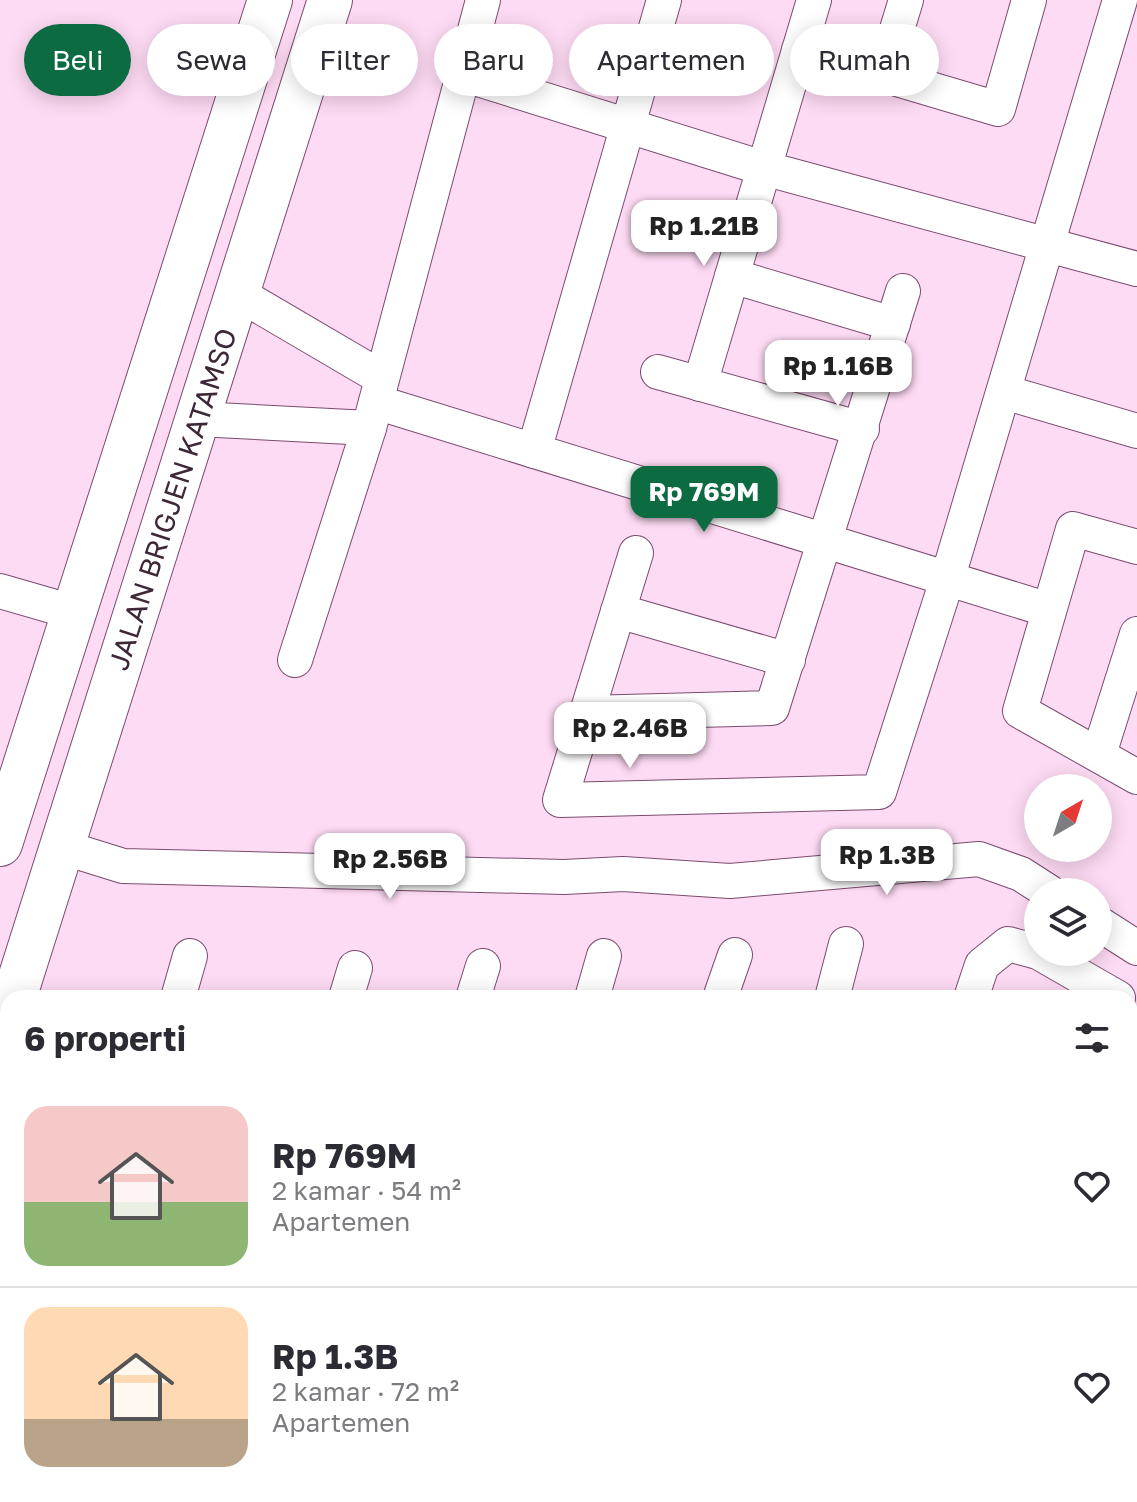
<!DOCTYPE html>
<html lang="id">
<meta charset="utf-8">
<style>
:root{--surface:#fff;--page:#f2f2f3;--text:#2b2b33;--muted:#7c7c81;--line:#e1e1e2;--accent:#0c6b40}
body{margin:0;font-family:"Golos Text",sans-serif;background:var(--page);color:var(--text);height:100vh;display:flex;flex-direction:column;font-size:30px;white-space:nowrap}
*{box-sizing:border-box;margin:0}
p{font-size:26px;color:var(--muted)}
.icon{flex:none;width:44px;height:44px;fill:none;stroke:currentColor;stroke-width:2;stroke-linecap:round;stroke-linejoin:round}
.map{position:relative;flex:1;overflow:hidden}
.sheet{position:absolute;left:0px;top:990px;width:1138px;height:512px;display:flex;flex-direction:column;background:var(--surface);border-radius:24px 24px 0 0;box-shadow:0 4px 20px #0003}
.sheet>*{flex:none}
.hud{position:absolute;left:24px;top:24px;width:1090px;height:72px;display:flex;gap:16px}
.needle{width:52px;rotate:39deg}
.fabs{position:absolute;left:1024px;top:774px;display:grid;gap:16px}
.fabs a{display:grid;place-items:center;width:88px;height:88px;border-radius:50%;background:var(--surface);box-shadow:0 4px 20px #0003;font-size:40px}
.price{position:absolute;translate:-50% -68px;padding:0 18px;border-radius:16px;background:#fff;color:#222;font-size:26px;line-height:52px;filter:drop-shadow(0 2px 4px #0008)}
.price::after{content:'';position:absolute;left:50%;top:48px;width:24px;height:18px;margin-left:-12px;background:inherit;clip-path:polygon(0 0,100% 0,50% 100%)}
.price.selected{background:var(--accent);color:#fff}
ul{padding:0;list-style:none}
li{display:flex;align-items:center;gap:24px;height:200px;padding:0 24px}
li+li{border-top:2px solid var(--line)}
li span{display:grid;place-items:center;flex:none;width:224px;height:160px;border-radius:24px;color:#555}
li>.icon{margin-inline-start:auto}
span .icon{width:96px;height:96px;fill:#fffc;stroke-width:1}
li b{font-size:34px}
h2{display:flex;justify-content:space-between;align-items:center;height:96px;padding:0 24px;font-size:34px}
.pill{padding:0 28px;border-radius:36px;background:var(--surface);box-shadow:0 4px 20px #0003;font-size:28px;line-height:72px}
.pill.selected{background:var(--accent);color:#fff}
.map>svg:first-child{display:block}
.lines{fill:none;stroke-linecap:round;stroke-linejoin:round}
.minor-casing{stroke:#7b4b6f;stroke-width:36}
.highway-casing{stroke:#7b4b6f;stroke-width:46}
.minor{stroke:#fff;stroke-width:34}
.highway{stroke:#fff;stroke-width:44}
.labels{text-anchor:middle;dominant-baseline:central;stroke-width:6;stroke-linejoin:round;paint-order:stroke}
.street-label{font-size:28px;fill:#3e2838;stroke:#fff}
</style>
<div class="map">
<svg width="1137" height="1502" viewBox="0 0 1137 1502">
<rect width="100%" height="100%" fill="#fedbf4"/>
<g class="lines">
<defs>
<g id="minor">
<polyline points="799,50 998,109 1029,0"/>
<polyline points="462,74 763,168 1137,269"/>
<polyline points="883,75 906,0"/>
<polyline points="732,276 893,324"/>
<polyline points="237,293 382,378"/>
<polyline points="658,372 862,429"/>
<polyline points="700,384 814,0"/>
<polyline points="1004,392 1137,431"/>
<polyline points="376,402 1049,610"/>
<polyline points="197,419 369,428"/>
<polyline points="534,451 664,0"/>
<polyline points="1137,547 1073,529 1020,711 1137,777"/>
<polyline points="636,553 560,800 879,792 947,580 1120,0"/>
<polyline points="0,591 76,613"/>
<polyline points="618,611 788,660"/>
<polyline points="295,660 369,428 483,0"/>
<polyline points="586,713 772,708 903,291"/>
<polyline points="1099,754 1137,634"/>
<polyline points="62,847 123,866 564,877 623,874 730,881 979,859 1021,874 1049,892"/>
<polyline points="1098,923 1137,948"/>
<polyline points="178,998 190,956"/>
<polyline points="346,998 355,968"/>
<polyline points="473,998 483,966"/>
<polyline points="592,998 604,956"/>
<polyline points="720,998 735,955"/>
<polyline points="832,998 846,944"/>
<polyline points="971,998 982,965 1008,944 1038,952 1118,998"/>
<polyline points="1130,1150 1137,1154"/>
<polyline points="1130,1212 1137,1201"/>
<polyline points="1130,1405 1137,1408"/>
<polyline points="370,1494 374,1502"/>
<polyline points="916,1494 917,1502"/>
<polyline points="1022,1494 1041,1502"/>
<polyline points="41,1502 43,1494"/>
<polyline points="173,1502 175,1494"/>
<polyline points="269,1502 283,1494"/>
<polyline points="536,1502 551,1494"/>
<polyline points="811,1502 826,1494"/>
</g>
<g id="highway">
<polyline points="0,844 270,0"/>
<polyline points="14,998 330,0"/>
<polyline points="0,1043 8,1018"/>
</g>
</defs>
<use href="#minor" class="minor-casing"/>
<use href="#highway" class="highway-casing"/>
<use href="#minor" class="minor"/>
<use href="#highway" class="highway"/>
</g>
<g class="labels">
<g class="street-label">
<text transform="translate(172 499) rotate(-72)">JALAN BRIGJEN KATAMSO</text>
</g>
</g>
</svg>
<div class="fabs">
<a><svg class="needle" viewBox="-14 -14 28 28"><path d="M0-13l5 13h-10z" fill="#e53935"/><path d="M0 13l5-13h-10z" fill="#7c7c81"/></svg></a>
<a><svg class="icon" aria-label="layers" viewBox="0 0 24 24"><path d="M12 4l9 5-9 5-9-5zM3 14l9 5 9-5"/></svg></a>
</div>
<b class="price" style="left:704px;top:268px">Rp 1.21B</b>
<b class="price" style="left:838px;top:408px">Rp 1.16B</b>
<b class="price selected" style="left:704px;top:534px">Rp 769M</b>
<b class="price" style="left:630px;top:770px">Rp 2.46B</b>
<b class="price" style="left:887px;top:897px">Rp 1.3B</b>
<b class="price" style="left:390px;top:901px">Rp 2.56B</b>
<div class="hud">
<a class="pill selected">Beli</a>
<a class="pill">Sewa</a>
<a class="pill">Filter</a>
<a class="pill">Baru</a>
<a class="pill">Apartemen</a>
<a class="pill">Rumah</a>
</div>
<section class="sheet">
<h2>6 properti<svg class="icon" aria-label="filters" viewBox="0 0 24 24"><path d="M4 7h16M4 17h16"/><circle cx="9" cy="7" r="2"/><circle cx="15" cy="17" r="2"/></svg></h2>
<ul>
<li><span style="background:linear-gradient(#f6c9c9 60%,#8fb573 0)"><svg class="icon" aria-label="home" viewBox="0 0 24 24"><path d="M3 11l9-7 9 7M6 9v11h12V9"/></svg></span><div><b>Rp 769M</b><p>2 kamar · 54 m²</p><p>Apartemen</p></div><svg class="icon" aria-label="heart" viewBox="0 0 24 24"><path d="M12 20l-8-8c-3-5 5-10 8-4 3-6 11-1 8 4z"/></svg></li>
<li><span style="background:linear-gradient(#ffd9b3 70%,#b9a48a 0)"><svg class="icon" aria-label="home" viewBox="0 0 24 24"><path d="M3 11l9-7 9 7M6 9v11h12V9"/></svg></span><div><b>Rp 1.3B</b><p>2 kamar · 72 m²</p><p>Apartemen</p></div><svg class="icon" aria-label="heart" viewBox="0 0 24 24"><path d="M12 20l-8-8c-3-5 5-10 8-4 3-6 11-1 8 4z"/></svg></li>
</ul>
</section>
</div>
